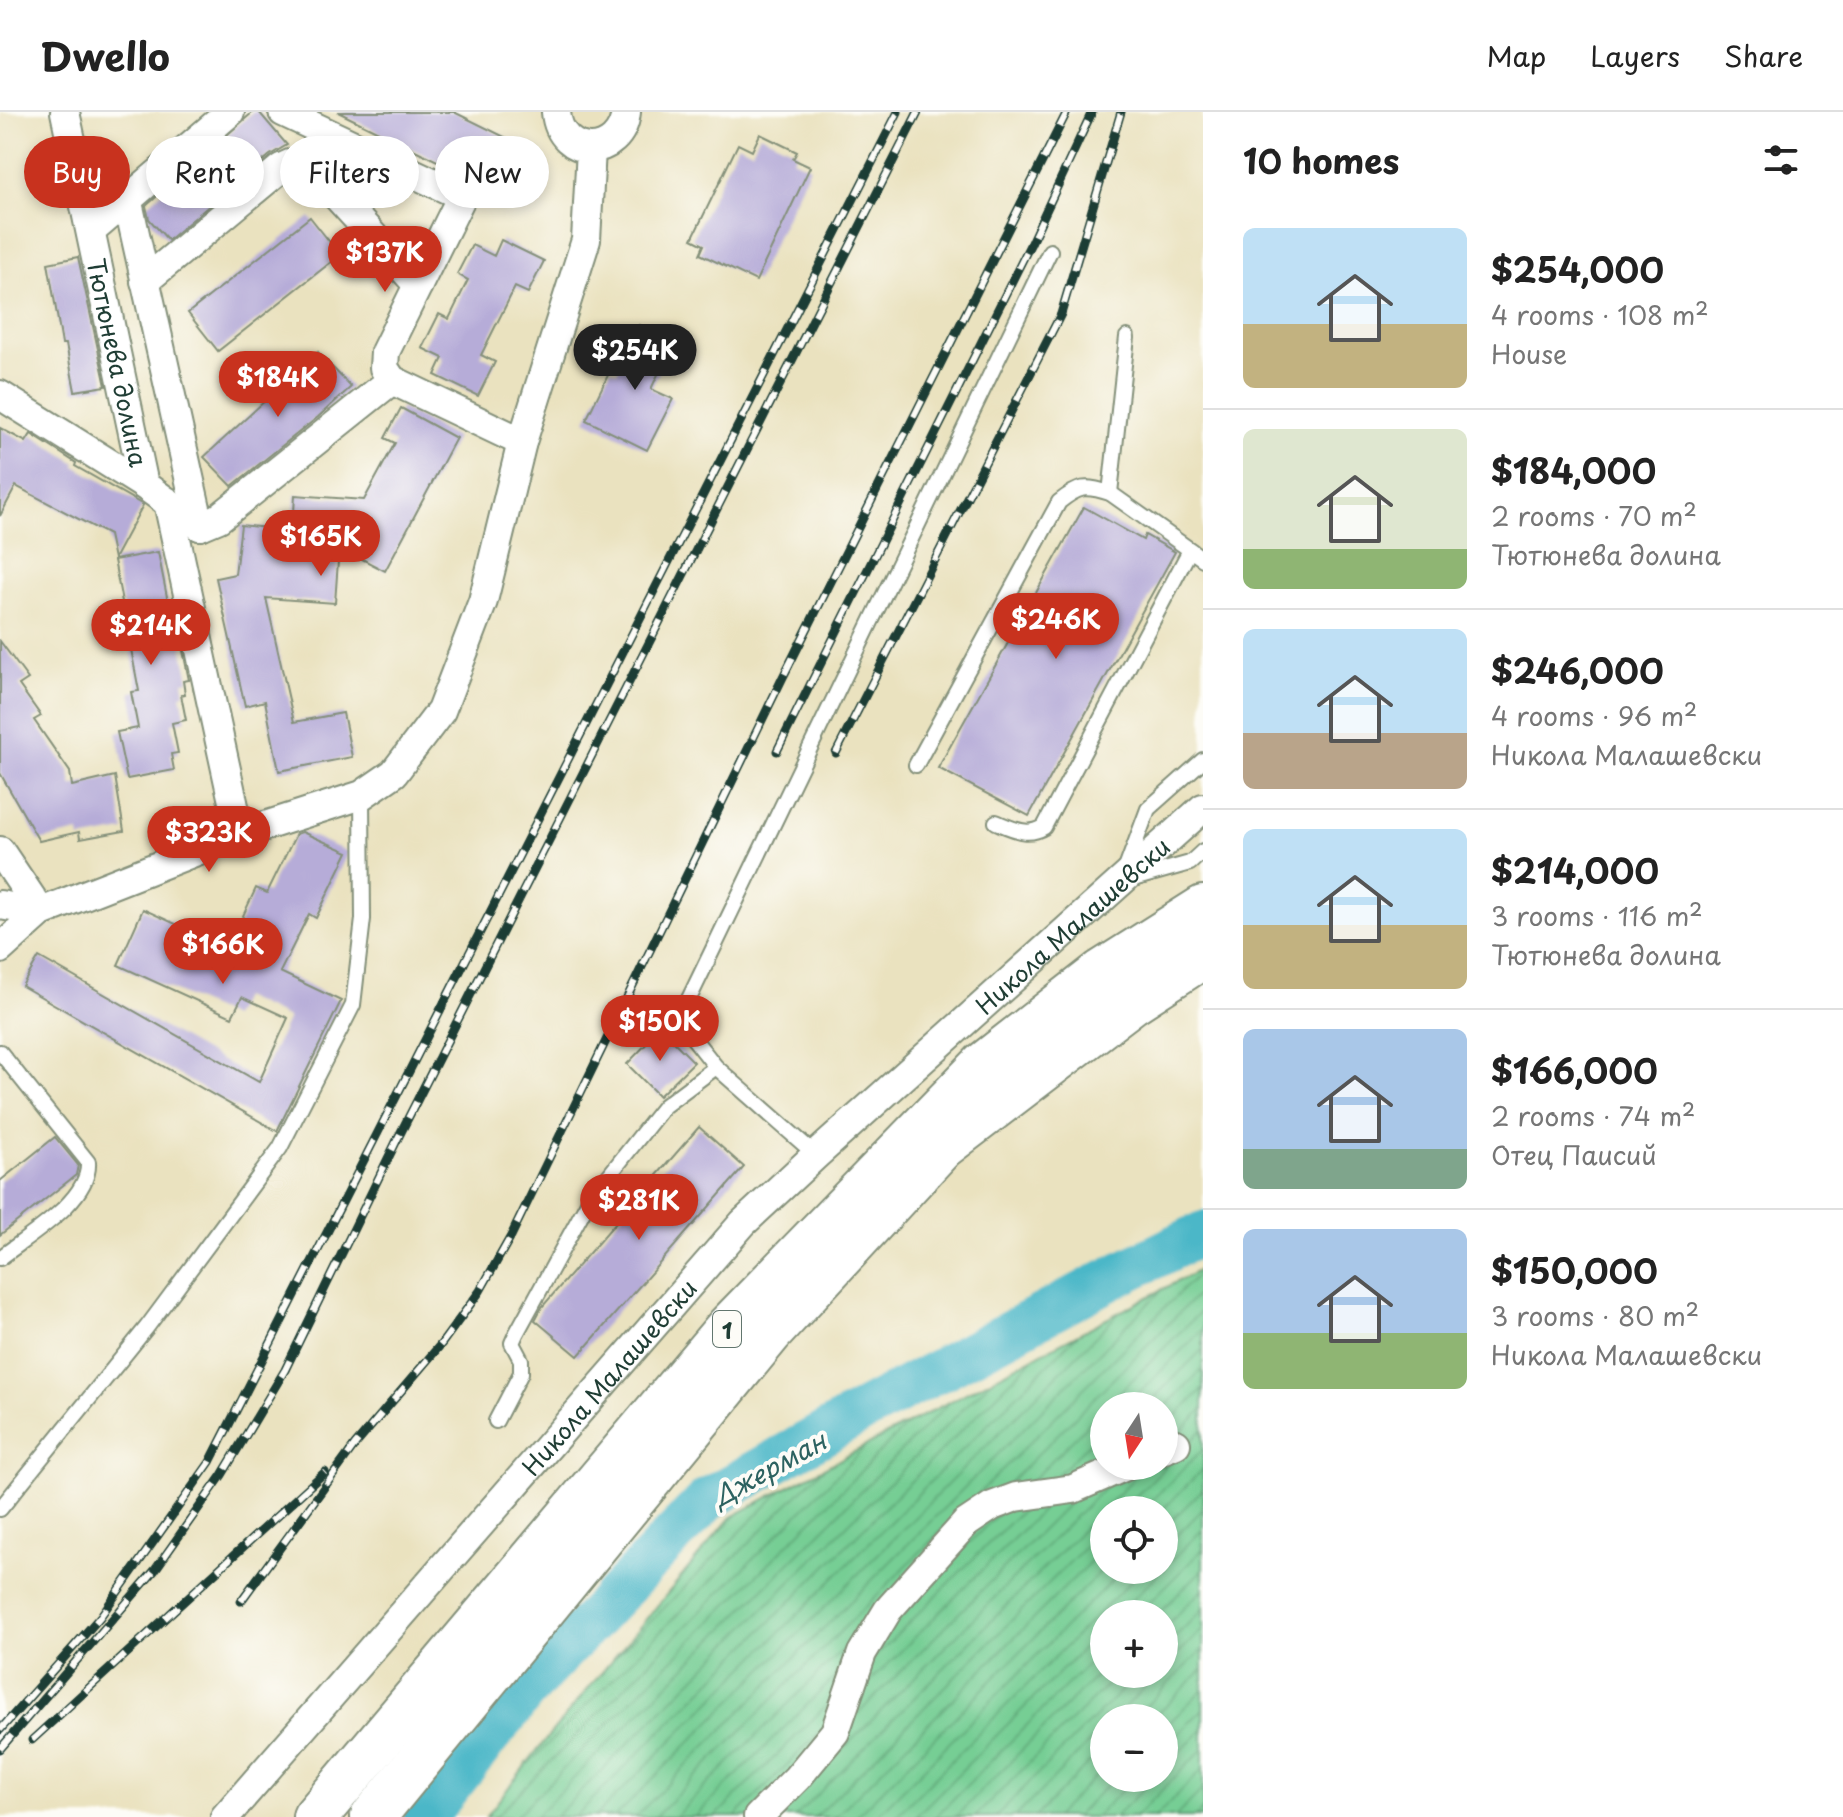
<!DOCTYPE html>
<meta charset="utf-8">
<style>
:root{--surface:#fff;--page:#f6f6f6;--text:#222;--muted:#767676;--line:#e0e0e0;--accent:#c8321e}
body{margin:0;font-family:"Playpen Sans",sans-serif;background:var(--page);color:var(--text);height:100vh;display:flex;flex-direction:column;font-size:30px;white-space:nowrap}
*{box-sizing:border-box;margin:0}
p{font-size:26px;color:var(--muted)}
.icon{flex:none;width:44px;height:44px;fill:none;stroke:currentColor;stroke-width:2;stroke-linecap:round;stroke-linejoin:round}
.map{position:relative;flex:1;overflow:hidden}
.drawer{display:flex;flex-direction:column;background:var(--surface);width:640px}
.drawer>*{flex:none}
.hud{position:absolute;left:24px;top:24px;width:760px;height:72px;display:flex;gap:16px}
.needle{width:52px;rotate:192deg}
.controls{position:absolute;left:1090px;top:1280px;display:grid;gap:16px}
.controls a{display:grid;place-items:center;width:88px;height:88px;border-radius:50%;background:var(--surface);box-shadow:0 4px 12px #0003;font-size:40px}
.price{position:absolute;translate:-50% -68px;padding:0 18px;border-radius:28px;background:var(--accent);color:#fff;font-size:26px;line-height:52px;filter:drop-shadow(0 2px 4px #0008)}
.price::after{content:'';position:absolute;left:50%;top:48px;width:24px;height:18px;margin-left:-12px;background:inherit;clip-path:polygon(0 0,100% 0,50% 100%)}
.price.on{background:#222;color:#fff}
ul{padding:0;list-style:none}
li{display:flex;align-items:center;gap:24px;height:200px;padding:0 40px}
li+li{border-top:2px solid var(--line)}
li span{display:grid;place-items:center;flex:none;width:224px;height:160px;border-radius:12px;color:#555}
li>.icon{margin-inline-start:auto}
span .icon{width:96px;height:96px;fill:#fffc;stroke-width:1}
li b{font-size:34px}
h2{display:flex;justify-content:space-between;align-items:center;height:96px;padding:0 40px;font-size:34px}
.chip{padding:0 28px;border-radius:36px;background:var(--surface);box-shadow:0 4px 12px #0003;font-size:28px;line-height:72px}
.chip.on{background:var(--accent);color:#fff}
header{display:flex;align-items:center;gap:48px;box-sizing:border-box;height:112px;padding:0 40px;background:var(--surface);border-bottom:2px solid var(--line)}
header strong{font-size:38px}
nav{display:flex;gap:44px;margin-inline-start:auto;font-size:28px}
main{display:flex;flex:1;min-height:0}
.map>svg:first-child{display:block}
.garden{fill:url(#garden-furrows);stroke:#4a8664;stroke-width:2;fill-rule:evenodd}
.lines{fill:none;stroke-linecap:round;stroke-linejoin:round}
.river{stroke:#4cb7c8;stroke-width:44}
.building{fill:#b6acd8}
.service-casing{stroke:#84907a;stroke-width:18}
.minor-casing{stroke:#84907a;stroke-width:32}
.primary-casing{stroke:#84907a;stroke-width:48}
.service{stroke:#fff;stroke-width:14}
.minor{stroke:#fff;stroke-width:28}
.primary{stroke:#fff;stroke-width:44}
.rail-casing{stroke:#1f3d34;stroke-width:9}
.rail{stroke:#fdfcf7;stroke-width:6;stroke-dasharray:18;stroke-linecap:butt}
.labels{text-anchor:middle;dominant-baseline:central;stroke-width:8;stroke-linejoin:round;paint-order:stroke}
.shield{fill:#fdfcf7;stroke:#62766e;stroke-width:2}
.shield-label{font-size:22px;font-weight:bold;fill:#1f3d34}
.street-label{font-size:24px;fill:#1f3d34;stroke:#fdfcf7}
.water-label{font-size:26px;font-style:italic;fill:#2c6260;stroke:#fdfcf7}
</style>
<header>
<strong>Dwello</strong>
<nav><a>Map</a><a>Layers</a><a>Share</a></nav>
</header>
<main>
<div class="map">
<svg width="1203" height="1705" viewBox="0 0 1203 1705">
<defs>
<pattern id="garden-furrows" width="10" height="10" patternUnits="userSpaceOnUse" patternTransform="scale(2)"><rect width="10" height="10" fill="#76ce94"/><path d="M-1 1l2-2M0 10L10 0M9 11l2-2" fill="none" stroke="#60a87a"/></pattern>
</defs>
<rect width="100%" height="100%" fill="#fdfcf7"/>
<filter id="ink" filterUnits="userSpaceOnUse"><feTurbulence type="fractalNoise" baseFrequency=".0125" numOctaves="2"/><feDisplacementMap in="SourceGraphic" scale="16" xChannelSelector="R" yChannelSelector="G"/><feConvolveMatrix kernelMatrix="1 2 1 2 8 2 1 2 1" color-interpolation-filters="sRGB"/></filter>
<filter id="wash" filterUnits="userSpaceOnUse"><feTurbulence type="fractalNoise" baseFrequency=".006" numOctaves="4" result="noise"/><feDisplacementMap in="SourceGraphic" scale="32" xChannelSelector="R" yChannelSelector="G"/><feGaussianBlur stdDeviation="1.8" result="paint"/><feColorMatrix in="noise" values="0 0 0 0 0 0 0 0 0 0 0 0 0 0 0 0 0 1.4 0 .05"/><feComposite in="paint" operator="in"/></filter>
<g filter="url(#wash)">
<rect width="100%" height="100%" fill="#eae2bf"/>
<path class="garden" d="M1203,1156v549h-717l52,-68 193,-232zM1104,1294h60v60h-60zM1104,1398h60v60h-60zM1104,1502h60v60h-60zM1104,1606h60v60h-60z"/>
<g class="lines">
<polyline class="river" points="425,1705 530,1573 707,1388 865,1298 1108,1168 1203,1121"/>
</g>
<g id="blocks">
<g class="building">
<polygon points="253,0 259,0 287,33 270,43 168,128 149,107 146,94"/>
<polygon points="338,0 454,0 529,37 506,83"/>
<polygon points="760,22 797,40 793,47 810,55 756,169 700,142 704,133 692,127 738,32 752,39"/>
<polygon points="310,105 340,143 218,239 188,201"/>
<polygon points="501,128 544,149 528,181 515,175 481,243 495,250 478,284 435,263 443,246 422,236 439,202 449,207 468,168 457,162 472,133 494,144"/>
<polygon points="78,145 106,274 75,279 66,232 62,232 48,151"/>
<polygon points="639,213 674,229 651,277 673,287 647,338 586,308 611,257 617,260"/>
<polygon points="318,240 351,275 318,305 232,374 204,345"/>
<polygon points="401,296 456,326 385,459 339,435 335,491 266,486 294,610 343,601 352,645 279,659 265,589 245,594 216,466 235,462 241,413 293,419 295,383 364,388 395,331 385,326"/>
<polygon points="0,316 26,330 31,322 76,351 75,354 143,393 114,447 109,423 16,374 0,404"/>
<polygon points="1084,395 1143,428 1145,423 1175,440 1029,704 938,656"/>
<polygon points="158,440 173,515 178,514 189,568 183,569 185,582 181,583 186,608 172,611 178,641 171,642 174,658 127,667 117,620 138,616 131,580 139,579 114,448"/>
<polygon points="0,529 28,567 19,573 41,604 34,608 70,660 72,674 115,664 124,719 80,727 79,720 39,729 0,661"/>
<polygon points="302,720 348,740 316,806 309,802 280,860 341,889 277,1019 22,874 39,845 259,970 288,906 242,885 232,905 118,853 143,797 228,836 256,776 267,781 296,722"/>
<polygon points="661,917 694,950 659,984 627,952"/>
<polygon points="699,1015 744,1055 578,1244 535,1208 542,1195"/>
<polygon points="55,1025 78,1053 76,1063 0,1123 0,1069"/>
</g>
</g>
</g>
<g filter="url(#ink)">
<use href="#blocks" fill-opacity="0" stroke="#84907a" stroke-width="2"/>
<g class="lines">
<defs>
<g id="service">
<polyline points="1110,381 1127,225"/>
<path d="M916,653l143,-263c20,-16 26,-17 51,-9l93,66"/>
<path d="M996,710c17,7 32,15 48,5l146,-277"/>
<polyline points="1125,759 1148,697 1203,648"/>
<polyline points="1133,767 1190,751 1203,739"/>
<path d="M0,940l88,110c3,38 -60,74 -88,96"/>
<polyline points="816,1043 716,955 686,917 686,893 1050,139"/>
<polyline points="496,1309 521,1261 521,1248 512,1231 516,1222 588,1090 664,994 716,955"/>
<polyline points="0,1397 147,1215 280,1036 353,893 363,807 362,683"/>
</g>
<g id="minor">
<path id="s1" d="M65,0l79,373 56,41"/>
<polyline points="283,0 462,84 385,240 384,256 392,268 522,330"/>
<path d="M556,0c4,48 65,48 70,0"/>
<polyline points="127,86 200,414"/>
<polyline points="91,119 230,0"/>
<polyline points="145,169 281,56 292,51 303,50 313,58 418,173"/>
<polyline points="0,283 144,373"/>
<polyline points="168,390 240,722"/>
<polyline points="200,414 219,406 392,268"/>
<polyline points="0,739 41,800"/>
<polyline points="0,793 41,800"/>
<polyline points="0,837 41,800 240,722 362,683 394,661 441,599 483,489 522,330 586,128 591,37"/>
<polyline points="1164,1337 1176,1332"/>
<path id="s2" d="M225,1705l518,-594 73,-68 387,-347"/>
<polyline points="758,1705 797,1666 835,1620 862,1541 888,1498 965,1412 992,1394 1016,1385 1073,1377 1126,1354"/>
</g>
<g id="primary">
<polyline points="315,1705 729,1214 983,953 1102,860 1203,796"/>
<polyline points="373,1705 770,1221 942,1035 1132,890 1203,844"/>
</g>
</defs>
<use href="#service" class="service-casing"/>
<use href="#minor" class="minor-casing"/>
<use href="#primary" class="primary-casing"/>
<use href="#service" class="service"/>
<use href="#minor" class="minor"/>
<use href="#primary" class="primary"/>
<defs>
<g id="rail">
<polyline points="777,639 1030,133 1092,0"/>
<polyline points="836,641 1061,202 1121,0"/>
<polyline points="241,1489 355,1333 442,1231 480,1179 511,1124 783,565 1067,0"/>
<polyline points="0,1618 100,1505 210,1350 898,0"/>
<polyline points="32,1628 325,1360"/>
<polyline points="0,1637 155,1458 222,1363 285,1258 398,1026 918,0"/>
</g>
</defs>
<use href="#rail" class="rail-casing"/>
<use href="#rail" class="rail"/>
</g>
</g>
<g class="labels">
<rect class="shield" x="713" y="1199" width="28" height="36" rx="6"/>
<g class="shield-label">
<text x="727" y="1217">1</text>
</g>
<g class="street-label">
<text stroke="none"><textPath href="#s1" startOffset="256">Тютюнева долина</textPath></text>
<text stroke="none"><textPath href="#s2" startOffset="1232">Никола Малашевски</textPath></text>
<text stroke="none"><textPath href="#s2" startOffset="584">Никола Малашевски</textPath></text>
</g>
<g class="water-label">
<text transform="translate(769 1356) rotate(-29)">Джерман</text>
</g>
</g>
</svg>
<div class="controls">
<a><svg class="needle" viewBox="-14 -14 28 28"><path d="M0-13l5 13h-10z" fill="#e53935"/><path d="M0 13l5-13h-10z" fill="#767676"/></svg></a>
<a><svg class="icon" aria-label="locate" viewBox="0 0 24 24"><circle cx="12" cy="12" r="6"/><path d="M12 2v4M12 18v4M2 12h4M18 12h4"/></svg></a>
<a>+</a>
<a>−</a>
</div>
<b class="price" style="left:385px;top:182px">$137K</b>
<b class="price on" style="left:635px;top:280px">$254K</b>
<b class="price" style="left:278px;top:307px">$184K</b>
<b class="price" style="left:321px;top:466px">$165K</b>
<b class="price" style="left:1056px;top:549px">$246K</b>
<b class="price" style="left:151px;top:555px">$214K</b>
<b class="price" style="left:209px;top:762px">$323K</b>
<b class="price" style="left:223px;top:874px">$166K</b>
<b class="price" style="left:660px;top:951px">$150K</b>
<b class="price" style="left:639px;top:1130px">$281K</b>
<div class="hud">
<a class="chip on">Buy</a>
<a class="chip">Rent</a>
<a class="chip">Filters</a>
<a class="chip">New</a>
</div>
</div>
<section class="drawer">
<h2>10 homes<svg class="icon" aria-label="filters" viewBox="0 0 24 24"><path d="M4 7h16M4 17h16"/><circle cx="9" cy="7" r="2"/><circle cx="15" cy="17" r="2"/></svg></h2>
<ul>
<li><span style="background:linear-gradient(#bfe0f5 60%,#c2b280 0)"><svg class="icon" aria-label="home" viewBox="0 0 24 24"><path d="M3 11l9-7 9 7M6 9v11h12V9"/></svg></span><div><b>$254,000</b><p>4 rooms · 108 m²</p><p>House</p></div></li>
<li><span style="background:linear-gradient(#dfe7d0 75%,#8fb573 0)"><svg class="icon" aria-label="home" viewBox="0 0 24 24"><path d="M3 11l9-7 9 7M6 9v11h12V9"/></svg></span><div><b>$184,000</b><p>2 rooms · 70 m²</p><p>Тютюнева долина</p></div></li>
<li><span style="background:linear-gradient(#bfe0f5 65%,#b9a48a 0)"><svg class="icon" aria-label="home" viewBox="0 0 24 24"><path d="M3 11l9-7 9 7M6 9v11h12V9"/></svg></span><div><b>$246,000</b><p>4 rooms · 96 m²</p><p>Никола Малашевски</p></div></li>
<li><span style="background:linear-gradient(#bfe0f5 60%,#c2b280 0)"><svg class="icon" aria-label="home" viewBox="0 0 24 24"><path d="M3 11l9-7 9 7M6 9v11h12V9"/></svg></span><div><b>$214,000</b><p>3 rooms · 116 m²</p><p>Тютюнева долина</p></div></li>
<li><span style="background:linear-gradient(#a9c7e8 75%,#7fa58c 0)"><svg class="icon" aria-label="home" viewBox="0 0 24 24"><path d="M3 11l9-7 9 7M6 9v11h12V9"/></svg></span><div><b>$166,000</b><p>2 rooms · 74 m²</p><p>Отец Паисий</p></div></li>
<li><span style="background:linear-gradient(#a9c7e8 65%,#8fb573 0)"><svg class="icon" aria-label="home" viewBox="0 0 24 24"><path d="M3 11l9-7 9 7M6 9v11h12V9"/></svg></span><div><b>$150,000</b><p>3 rooms · 80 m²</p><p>Никола Малашевски</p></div></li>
</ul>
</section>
</main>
